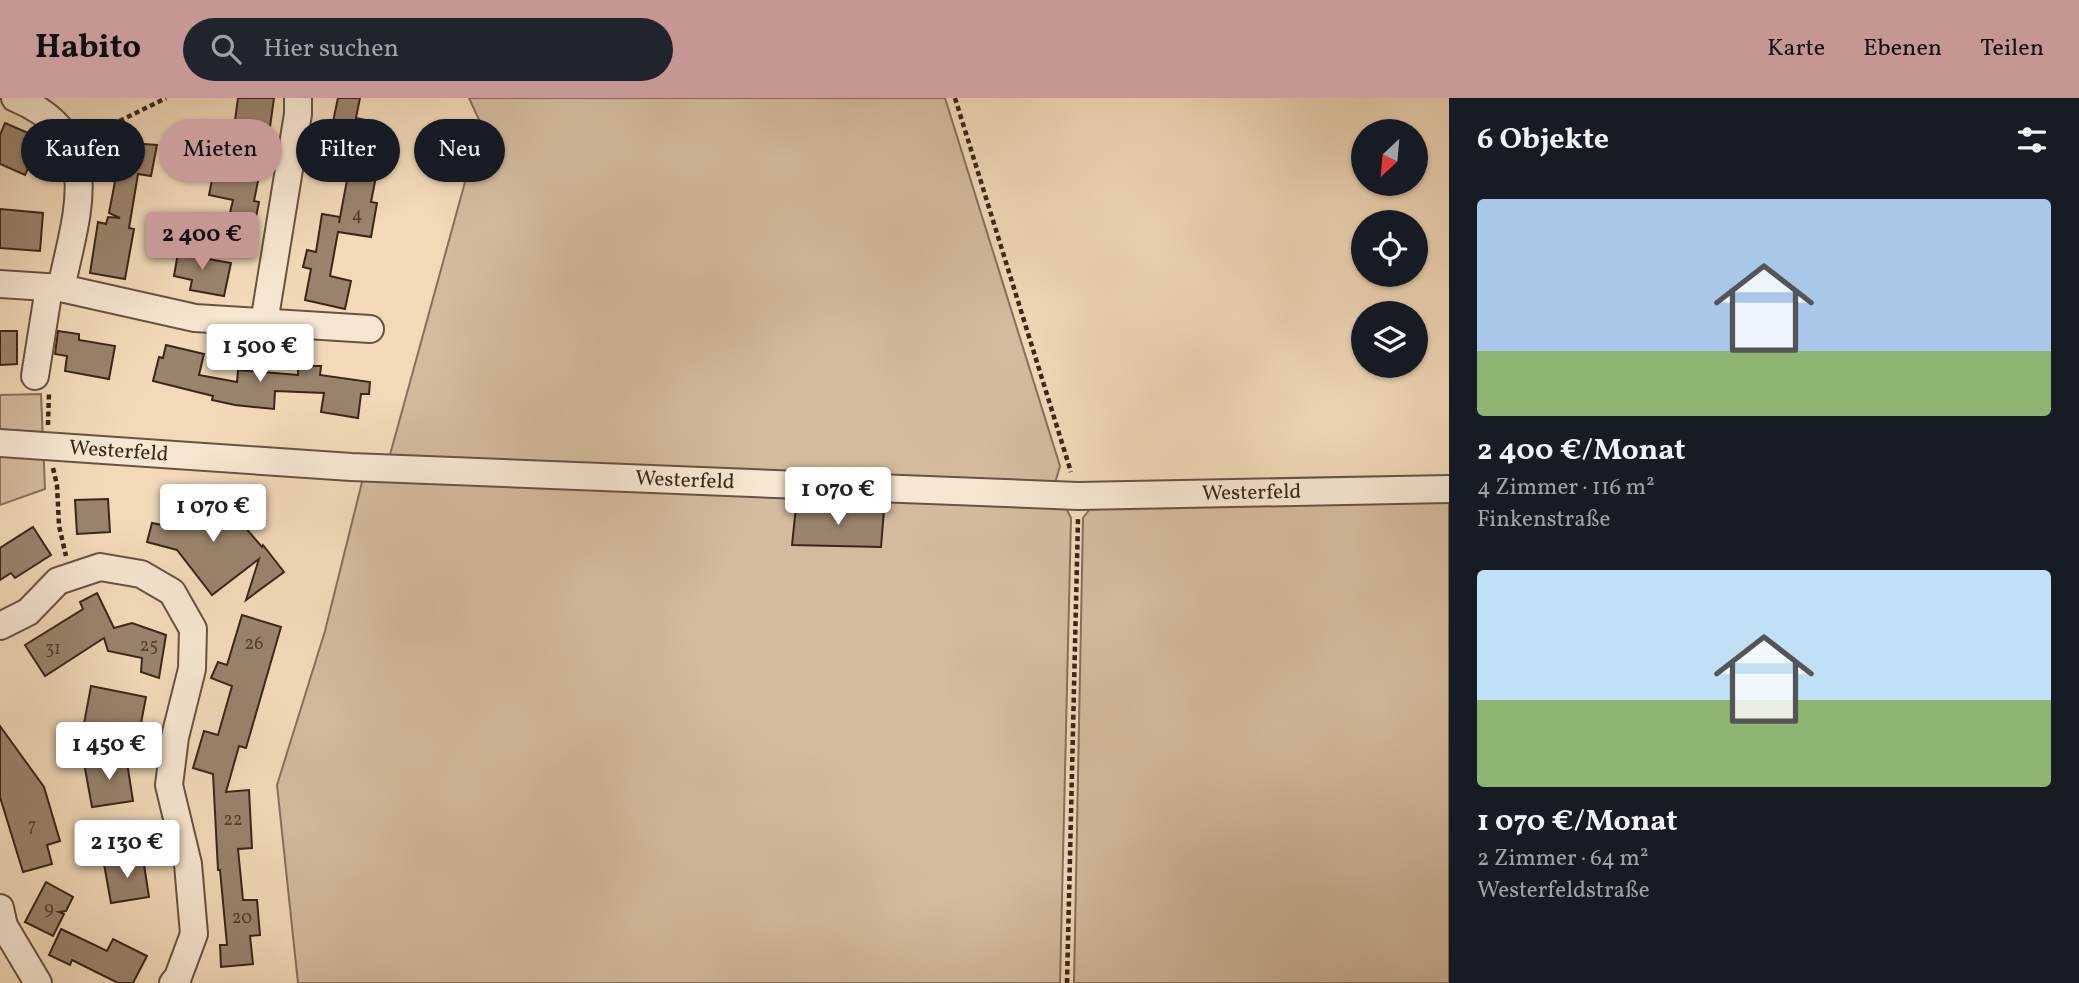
<!DOCTYPE html>
<html lang="de">
<meta charset="utf-8">
<style>
:root{--surface:#171b24;--page:#20242c;--text:#f1f3f6;--muted:#9ea1a6;--accent:#c59692}
body{margin:0;font-family:Vollkorn,serif;background:var(--page);color:var(--text);height:100vh;display:flex;flex-direction:column;font-size:26px;white-space:nowrap}
*{box-sizing:border-box;margin:0}
p{font-size:23px;color:var(--muted)}
.icon{flex:none;width:38px;height:38px;fill:none;stroke:currentColor;stroke-width:2;stroke-linecap:round;stroke-linejoin:round}
.map{position:relative;flex:1;overflow:hidden}
.sheet{display:flex;flex-direction:column;background:var(--surface);width:630px}
.sheet>*{flex:none}
.top-card{position:absolute;left:21px;top:21px;width:665px;height:63px;display:flex;gap:14px}
.needle{width:46px;rotate:206deg}
.tools{position:absolute;left:1351px;top:21px;display:grid;gap:14px}
.tools a{display:grid;place-items:center;width:77px;height:77px;border-radius:50%;background:var(--surface);box-shadow:0 2px 5px #0004;font-size:35px}
.price{position:absolute;translate:-50% -60px;padding:0 16px;border-radius:7px;background:#fff;color:#222;font-size:23px;line-height:46px;filter:drop-shadow(0 2px 4px #0008)}
.price::after{content:'';position:absolute;left:50%;top:42px;width:21px;height:16px;margin-left:-10px;background:inherit;clip-path:polygon(0 0,100% 0,50% 100%)}
.price.current{background:var(--accent);color:#111}
ul{padding:0;list-style:none}
li{display:grid;align-content:center;gap:14px;height:371px;padding:0 28px}
li span{display:grid;place-items:center;height:217px;border-radius:7px;color:#555}
li>.icon{margin-inline-start:auto}
span .icon{width:126px;height:126px;fill:#fffc;stroke-width:1}
li b{font-size:30px}
h2{display:flex;justify-content:space-between;align-items:center;height:84px;padding:0 28px;font-size:30px}
.pill{padding:0 24px;border-radius:32px;background:var(--surface);box-shadow:0 2px 5px #0004;font-size:24px;line-height:63px}
.pill.current{background:var(--accent);color:#111}
header{display:flex;align-items:center;gap:42px;box-sizing:border-box;height:98px;padding:0 35px;background:var(--accent);color:#111}
header strong{font-size:33px}
nav{display:flex;gap:38px;margin-inline-start:auto;font-size:24px}
.search{width:490px;height:63px;background:var(--page);display:flex;align-items:center;gap:18px;box-sizing:border-box;padding:0 24px;border-radius:38px;color:var(--muted);font-size:26px}
main{display:flex;flex:1;min-height:0}
.map>svg:first-child{display:block}
.green{fill:#d3bb9e;stroke:#86705c;stroke-width:2}
.building{fill:#9a846d;stroke:#3a261a;stroke-width:2}
.lines{fill:none;stroke-linecap:round;stroke-linejoin:round}
.street-casing{stroke:#685342;stroke-width:30}
.path{stroke:#3a261a;stroke-width:4.5;stroke-dasharray:5 3.5;stroke-linecap:butt}
.street{stroke:#f7e7d2;stroke-width:26}
.labels{text-anchor:middle;dominant-baseline:central;stroke-width:5;stroke-linejoin:round;paint-order:stroke}
.number-label{font-size:18px;fill:#523e2f}
.street-label{font-size:21px;fill:#3a261a;stroke:#f7e7d2}
</style>
<header>
<strong>Habito</strong>
<div class="search"><svg class="icon" aria-label="search" viewBox="0 0 24 24"><circle cx="10" cy="10" r="6"/><path d="M15 15l6 6"/></svg>Hier suchen</div>
<nav><a>Karte</a><a>Ebenen</a><a>Teilen</a></nav>
</header>
<main>
<div class="map">
<svg width="1449" height="885" viewBox="0 0 1449 885">
<rect width="100%" height="100%" fill="#f2dab9"/>
<filter id="stains"><feTurbulence type="fractalNoise" baseFrequency=".00286" numOctaves="4"/><feColorMatrix values="0 0 0 0 .2 0 0 0 0 .09 0 0 0 0 .02 0 0 0 .5 -.17"/></filter>
<radialGradient id="worn" r=".72"><stop offset=".6" stop-color="#630" stop-opacity="0"/><stop offset="1" stop-color="#630" stop-opacity=".3"/></radialGradient>
<g class="green">
<polygon points="469,0 945,0 1060,368 1055,385 388,364 481,26"/>
<polygon points="41,296 45,391 0,407 0,297"/>
<polygon points="364,376 1065,408 1071,420 1060,885 298,885 277,687 325,533"/>
<polygon points="1449,397 1449,885 1074,885 1083,420 1095,404"/>
</g>
<g class="building">
<polygon points="238,0 274,0 270,29 264,29 257,72 260,73 254,103 259,104 255,124 229,119 233,102 209,97 217,57 239,62 245,23 235,22"/>
<polygon points="338,0 360,0 356,20 380,25 373,57 380,58 371,104 377,105 371,139 338,134 330,178 351,183 345,211 305,202 311,171 303,169 307,152 316,154 322,116 340,119 339,125 350,66 325,61"/>
<polygon points="5,25 42,41 25,77 0,66 0,37"/>
<polygon points="116,44 157,47 151,78 138,76 129,130 134,131 125,181 90,175 98,124 106,126 108,119 120,120 109,115 117,73 111,72"/>
<polygon points="0,111 43,115 40,153 0,150"/>
<polygon points="179,149 198,152 197,159 231,165 224,198 190,192 192,182 174,178"/>
<polygon points="0,233 17,233 17,266 0,267"/>
<polygon points="58,233 79,236 79,242 115,248 109,281 65,273 67,258 55,256"/>
<polygon points="166,247 204,256 199,277 237,284 238,272 298,277 298,268 321,268 320,277 370,284 369,296 361,296 358,320 321,314 324,295 275,293 274,311 235,307 212,302 213,298 153,283 159,259 163,260"/>
<polygon points="170,396 232,414 262,449 263,447 284,474 246,502 259,461 212,497 177,452 147,444 152,425 162,427"/>
<polygon points="108,401 110,434 77,436 75,402"/>
<polygon points="796,409 884,412 881,449 792,447"/>
<polygon points="33,429 51,457 15,480 11,475 0,482 0,450"/>
<polygon points="97,495 114,530 132,525 166,537 159,580 141,574 142,560 108,553 104,540 45,578 25,547 83,511 80,504"/>
<polygon points="242,517 281,529 246,650 239,648 226,694 249,692 252,750 238,751 243,802 257,802 260,837 250,838 253,866 221,869 220,847 227,847 220,772 218,772 213,676 193,670 204,633 218,637 232,588 211,580 218,564 227,567"/>
<polygon points="91,588 146,599 138,641 83,631"/>
<polygon points="0,628 44,689 60,743 47,747 52,766 23,774 0,699"/>
<polygon points="126,658 133,703 92,709 84,665"/>
<polygon points="143,760 149,799 111,805 104,766"/>
<polygon points="46,784 73,799 66,813 59,814 64,816 53,838 25,824"/>
<polygon points="61,831 107,853 113,841 147,858 133,885 118,885 72,862 70,867 49,857"/>
</g>
<g class="lines">
<defs>
<g id="street">
<path d="M15,0c92,38 62,114 46,190"/>
<polyline points="0,186 61,190 195,220 370,231"/>
<polyline points="264,225 298,16 298,0"/>
<polyline points="35,278 49,190"/>
<path id="s1" d="M0,345l351,24 727,29 371,-7"/>
<polyline points="0,528 28,514 58,483 100,469 141,476 172,494 193,531 192,571 175,639 169,687 188,766 194,836 178,879 173,885"/>
<polyline points="0,810 4,828 38,885"/>
</g>
</defs>
<use href="#street" class="street-casing"/>
<g class="path">
<polyline points="955,0 1071,374"/>
<polyline points="89,38 166,0"/>
<polyline points="48,327 49,294"/>
<polyline points="53,370 57,387 59,428 66,458"/>
<polyline points="1067,885 1078,421"/>
</g>
<use href="#street" class="street"/>
</g>
<g class="labels">
<g class="number-label">
<text x="357" y="117">4</text>
<text x="254" y="546">26</text>
<text x="149" y="548">25</text>
<text x="53" y="551">31</text>
<text x="233" y="722">22</text>
<text x="32" y="728">7</text>
<text x="49" y="811">9</text>
<text x="242" y="820">20</text>
</g>
<g class="street-label">
<text stroke="none"><textPath href="#s1" startOffset="119">Westerfeld</textPath></text>
<text stroke="none"><textPath href="#s1" startOffset="686">Westerfeld</textPath></text>
<text stroke="none"><textPath href="#s1" startOffset="1253">Westerfeld</textPath></text>
</g>
</g>
<rect width="100%" height="100%" filter="url(#stains)"/>
<rect width="100%" height="100%" fill="url(#worn)"/>
</svg>
<div class="tools">
<a><svg class="needle" viewBox="-14 -14 28 28"><path d="M0-13l5 13h-10z" fill="#e53935"/><path d="M0 13l5-13h-10z" fill="#9ea1a6"/></svg></a>
<a><svg class="icon" aria-label="locate" viewBox="0 0 24 24"><circle cx="12" cy="12" r="6"/><path d="M12 2v4M12 18v4M2 12h4M18 12h4"/></svg></a>
<a><svg class="icon" aria-label="layers" viewBox="0 0 24 24"><path d="M12 4l9 5-9 5-9-5zM3 14l9 5 9-5"/></svg></a>
</div>
<b class="price current" style="left:202px;top:174px">2 400 €</b>
<b class="price" style="left:260px;top:286px">1 500 €</b>
<b class="price" style="left:838px;top:429px">1 070 €</b>
<b class="price" style="left:213px;top:446px">1 070 €</b>
<b class="price" style="left:109px;top:684px">1 450 €</b>
<b class="price" style="left:127px;top:782px">2 130 €</b>
<div class="top-card">
<a class="pill">Kaufen</a>
<a class="pill current">Mieten</a>
<a class="pill">Filter</a>
<a class="pill">Neu</a>
</div>
</div>
<section class="sheet">
<h2>6 Objekte<svg class="icon" aria-label="filters" viewBox="0 0 24 24"><path d="M4 7h16M4 17h16"/><circle cx="9" cy="7" r="2"/><circle cx="15" cy="17" r="2"/></svg></h2>
<ul>
<li><span style="background:linear-gradient(#a9c7e8 70%,#8fb573 0)"><svg class="icon" aria-label="home" viewBox="0 0 24 24"><path d="M3 11l9-7 9 7M6 9v11h12V9"/></svg></span><div><b>2 400 €/Monat</b><p>4 Zimmer · 116 m²</p><p>Finkenstraße</p></div></li>
<li><span style="background:linear-gradient(#bfe0f5 60%,#8fb573 0)"><svg class="icon" aria-label="home" viewBox="0 0 24 24"><path d="M3 11l9-7 9 7M6 9v11h12V9"/></svg></span><div><b>1 070 €/Monat</b><p>2 Zimmer · 64 m²</p><p>Westerfeldstraße</p></div></li>
</ul>
</section>
</main>
